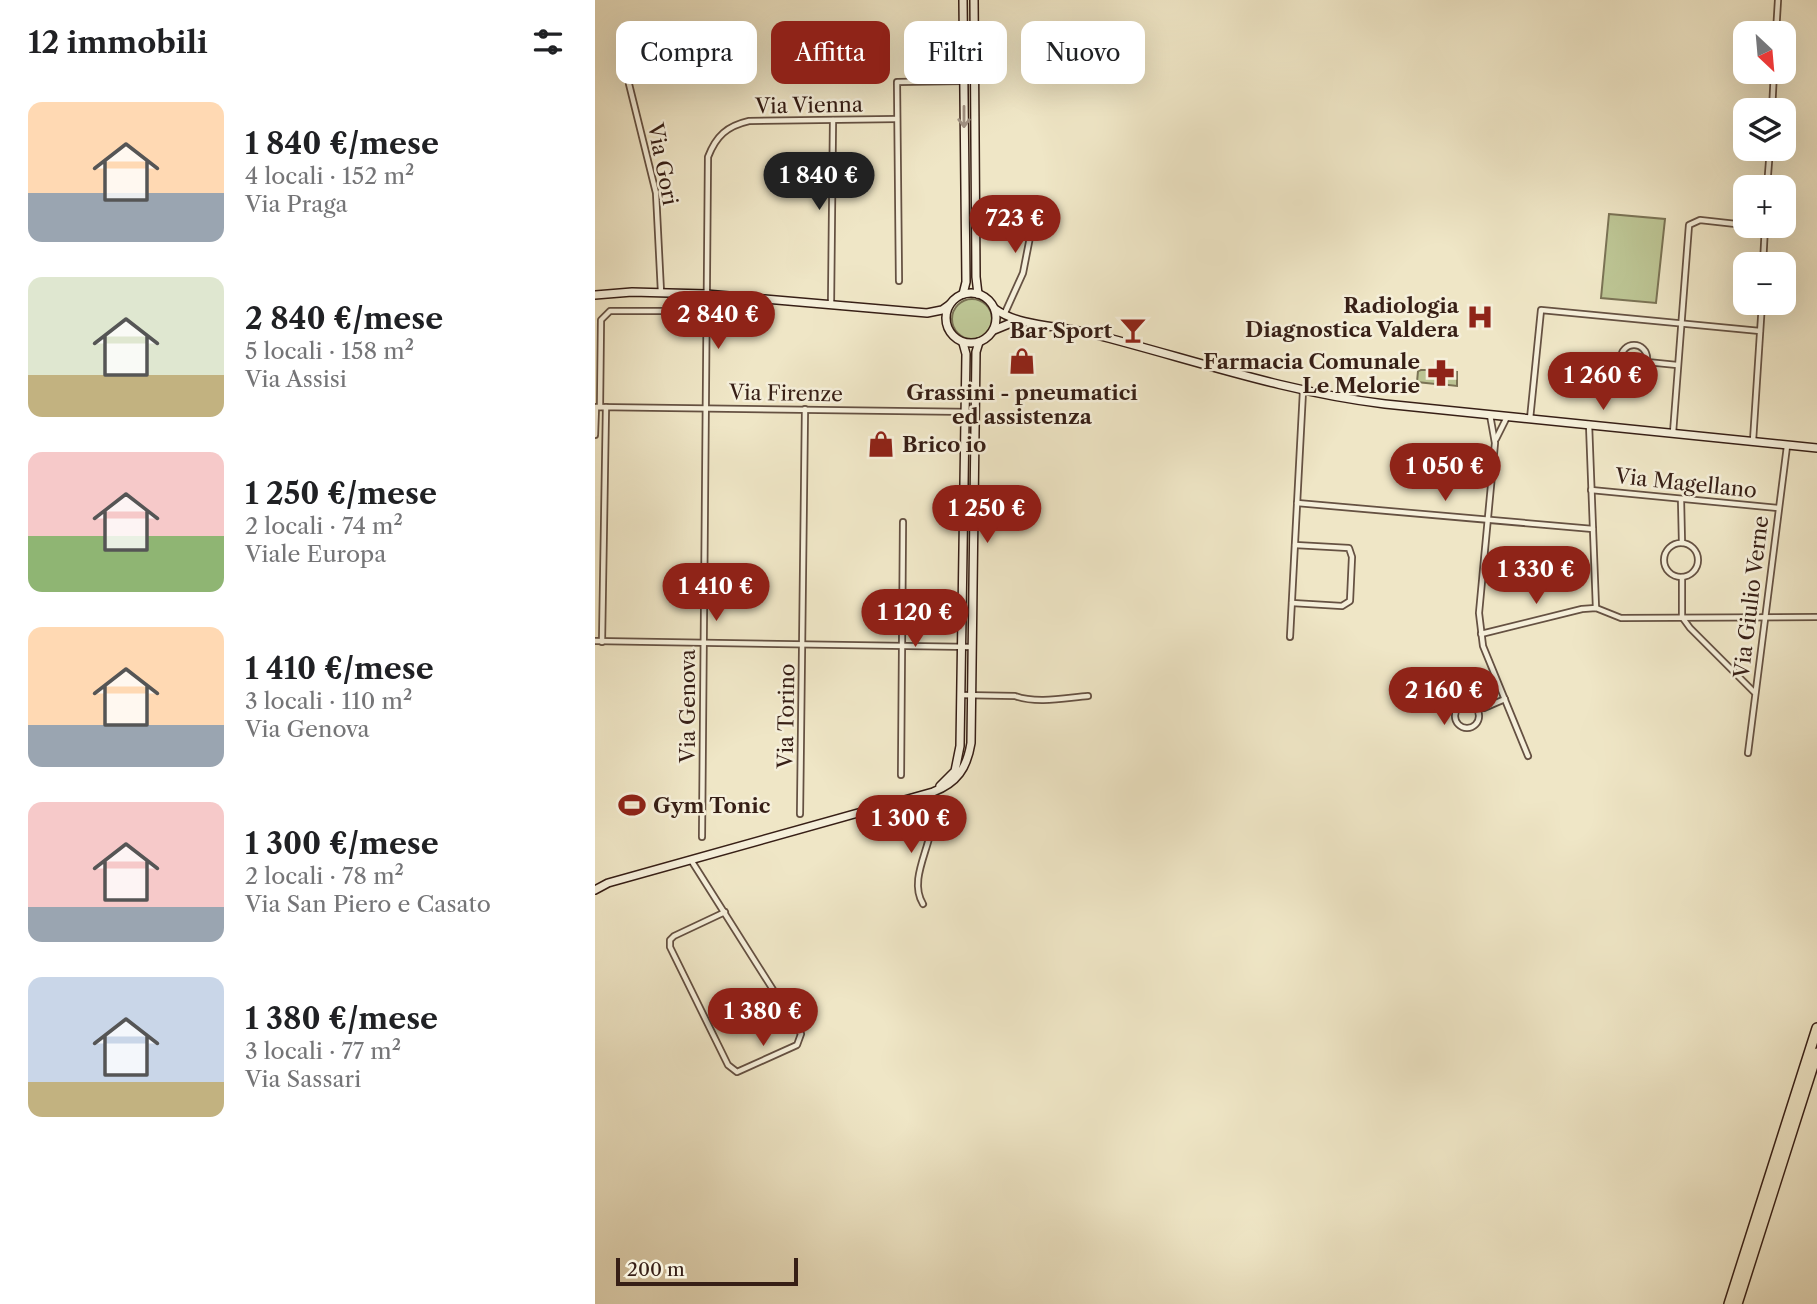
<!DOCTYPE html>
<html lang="it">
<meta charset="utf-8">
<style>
:root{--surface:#fff;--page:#f2f2f2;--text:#202124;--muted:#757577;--accent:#8f2418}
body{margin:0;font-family:"Libre Caslon Text",serif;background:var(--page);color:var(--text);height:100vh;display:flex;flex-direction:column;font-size:26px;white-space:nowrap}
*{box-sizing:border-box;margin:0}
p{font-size:23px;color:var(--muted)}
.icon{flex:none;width:38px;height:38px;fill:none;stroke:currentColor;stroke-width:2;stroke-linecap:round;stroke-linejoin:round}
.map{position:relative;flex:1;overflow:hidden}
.sheet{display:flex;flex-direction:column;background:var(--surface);width:595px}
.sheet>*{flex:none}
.guide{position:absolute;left:21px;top:21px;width:665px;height:63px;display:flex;gap:14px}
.needle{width:46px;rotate:154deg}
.tools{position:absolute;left:1138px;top:21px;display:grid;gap:14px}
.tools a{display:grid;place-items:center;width:63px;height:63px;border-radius:14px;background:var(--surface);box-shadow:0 7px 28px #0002;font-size:35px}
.scale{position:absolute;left:21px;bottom:18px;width:182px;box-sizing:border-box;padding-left:7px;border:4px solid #371f16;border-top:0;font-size:19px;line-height:24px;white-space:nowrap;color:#371f16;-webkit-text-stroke:5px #f5efda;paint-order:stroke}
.price{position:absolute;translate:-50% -60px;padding:0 16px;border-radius:24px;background:var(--accent);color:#fff;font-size:23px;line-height:46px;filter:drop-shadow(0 2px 4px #0008)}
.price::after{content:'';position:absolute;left:50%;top:42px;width:21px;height:16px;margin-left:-10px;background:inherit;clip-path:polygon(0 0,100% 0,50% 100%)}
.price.on{background:#222;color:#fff}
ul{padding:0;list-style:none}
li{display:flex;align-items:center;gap:21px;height:175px;padding:0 28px}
li span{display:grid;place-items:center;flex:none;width:196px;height:140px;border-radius:14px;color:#555}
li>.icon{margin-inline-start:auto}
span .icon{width:84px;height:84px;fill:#fffc;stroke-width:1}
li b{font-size:30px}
h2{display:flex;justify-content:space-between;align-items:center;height:84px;padding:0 28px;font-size:30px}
.tag{padding:0 24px;border-radius:14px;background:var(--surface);box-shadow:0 7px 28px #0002;font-size:24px;line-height:63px}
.tag.on{background:var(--accent);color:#fff}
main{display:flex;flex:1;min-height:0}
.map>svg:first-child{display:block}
.green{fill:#bcc493;stroke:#7a7254;stroke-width:2}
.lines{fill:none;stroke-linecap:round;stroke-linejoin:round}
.street-casing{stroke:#655142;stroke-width:8}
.secondary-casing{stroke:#371f16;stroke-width:10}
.highway-casing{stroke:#371f16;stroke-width:12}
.street{stroke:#f5efda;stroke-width:4.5}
.secondary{stroke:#f5efda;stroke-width:7}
.highway{stroke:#efe6c6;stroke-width:9}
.oneway{stroke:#a09182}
.labels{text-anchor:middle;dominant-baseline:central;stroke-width:5;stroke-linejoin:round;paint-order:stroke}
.street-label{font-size:21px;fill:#371f16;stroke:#f5efda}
.poi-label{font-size:21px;font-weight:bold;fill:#371f16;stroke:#f5efda;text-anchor:end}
</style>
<main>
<section class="sheet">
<h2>12 immobili<svg class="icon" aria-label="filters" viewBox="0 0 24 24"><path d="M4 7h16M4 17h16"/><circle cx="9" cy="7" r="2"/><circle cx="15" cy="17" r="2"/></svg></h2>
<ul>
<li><span style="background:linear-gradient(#ffd9b3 65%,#9aa5b1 0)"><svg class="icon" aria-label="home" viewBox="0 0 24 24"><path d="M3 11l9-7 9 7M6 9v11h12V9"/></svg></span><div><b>1 840 €/mese</b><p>4 locali · 152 m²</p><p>Via Praga</p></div></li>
<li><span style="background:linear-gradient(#dfe7d0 70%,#c2b280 0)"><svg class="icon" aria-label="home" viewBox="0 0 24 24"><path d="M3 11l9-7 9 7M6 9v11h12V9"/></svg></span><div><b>2 840 €/mese</b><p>5 locali · 158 m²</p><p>Via Assisi</p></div></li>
<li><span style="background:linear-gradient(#f6c9c9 60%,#8fb573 0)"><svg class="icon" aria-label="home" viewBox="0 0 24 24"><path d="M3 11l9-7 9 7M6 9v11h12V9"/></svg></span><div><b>1 250 €/mese</b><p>2 locali · 74 m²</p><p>Viale Europa</p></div></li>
<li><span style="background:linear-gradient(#ffd9b3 70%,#9aa5b1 0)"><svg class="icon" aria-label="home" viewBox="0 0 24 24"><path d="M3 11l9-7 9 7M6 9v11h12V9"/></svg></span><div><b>1 410 €/mese</b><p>3 locali · 110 m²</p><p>Via Genova</p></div></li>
<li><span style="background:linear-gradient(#f6c9c9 75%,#9aa5b1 0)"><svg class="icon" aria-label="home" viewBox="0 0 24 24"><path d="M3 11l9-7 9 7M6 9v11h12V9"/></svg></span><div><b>1 300 €/mese</b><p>2 locali · 78 m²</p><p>Via San Piero e Casato</p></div></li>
<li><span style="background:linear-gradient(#c9d6e8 75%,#c2b280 0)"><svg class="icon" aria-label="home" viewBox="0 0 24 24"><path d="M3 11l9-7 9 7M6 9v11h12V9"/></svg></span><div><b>1 380 €/mese</b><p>3 locali · 77 m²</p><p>Via Sassari</p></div></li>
</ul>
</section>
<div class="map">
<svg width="1222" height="1304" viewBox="0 0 1222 1304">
<rect width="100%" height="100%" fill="#efe6c6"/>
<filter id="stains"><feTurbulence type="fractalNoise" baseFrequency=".00286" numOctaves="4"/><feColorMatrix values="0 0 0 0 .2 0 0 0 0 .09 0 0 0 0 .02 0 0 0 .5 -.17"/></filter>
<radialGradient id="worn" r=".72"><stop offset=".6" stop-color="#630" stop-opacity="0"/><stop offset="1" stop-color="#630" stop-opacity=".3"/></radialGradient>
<g class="green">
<polygon points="1014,214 1070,219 1061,303 1006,298"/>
<circle cx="377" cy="319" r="20"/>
<polygon points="826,370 840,370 840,384 822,382 823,371"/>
<polygon points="846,371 862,372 862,386 845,384"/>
</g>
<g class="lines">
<defs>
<g id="street">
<polyline points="1181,33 1183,0"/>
<polyline points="34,84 61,193 66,292"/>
<polyline points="1177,110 1179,72"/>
<polyline points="1172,187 1175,149"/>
<polyline points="1156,226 1170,227"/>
<polyline points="1168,264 1170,226"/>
<polyline points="304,281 302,82 368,81"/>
<polyline points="236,305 238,120"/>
<polyline points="409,315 428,273 442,201"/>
<circle cx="1039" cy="358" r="13"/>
<polyline points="1052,362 1082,365"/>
<polyline points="5,407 6,320 15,311 111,311"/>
<polyline points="895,415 900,443 884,613 888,646 933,756"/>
<polyline points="935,419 946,310 1165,331"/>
<polyline points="994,424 1001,608"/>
<polyline points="1078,433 1094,225 1105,220 1150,225"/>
<polyline points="0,435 1,407 380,412"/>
<polyline points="901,439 912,417"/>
<polyline points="1158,441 1167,303"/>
<polyline points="996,490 1183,508"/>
<polyline points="1086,499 1087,543"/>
<polyline points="702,503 998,529"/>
<circle cx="1086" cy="560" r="17"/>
<polyline points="1087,577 1087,617 1095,628 1159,692"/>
<polyline points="697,603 747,606 755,601 757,557 754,548 700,545"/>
<polyline points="886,634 987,609 1001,608 1026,618 1222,617"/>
<polyline points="695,637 708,391"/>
<polyline points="0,641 377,647"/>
<polyline points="7,642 11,407"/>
<path d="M366,695l54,1c22,8 50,2 73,0"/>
<circle cx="872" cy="716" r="12"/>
<polyline points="882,708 889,708 910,699"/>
<polyline points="1153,753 1192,446"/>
<polyline points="306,775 308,522"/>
<polyline points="205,814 210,409"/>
<path d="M107,837l6,-680c8,-21 19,-31 41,-36l148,-2"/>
<polyline points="96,860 206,1034 202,1045 142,1072 133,1065 75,947 75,940 79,936 130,912"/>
<path d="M328,904c-16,-26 11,-60 9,-88 -1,-7 -4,-14 -7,-21"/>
</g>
<g id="secondary">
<polyline points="379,0 381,277 383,294"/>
<circle cx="376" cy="318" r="25"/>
<polyline points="368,294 371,282 368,0"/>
<polyline points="0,295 37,292 111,294 332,313 347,310 354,305"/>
<path d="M400,309c27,19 66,16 98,25 98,25 191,58 292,70l432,44"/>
<polyline points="399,330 421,321"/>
<polyline points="345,786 360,771 365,746 371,354 368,343"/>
<path d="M0,890l13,-7 325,-91c24,-9 34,-24 38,-49l5,-391 3,-10"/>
</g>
<g id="highway">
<polyline points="1134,1304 1222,1028"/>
<polyline points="1142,1304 1222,1053"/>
</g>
</defs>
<use href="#street" class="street-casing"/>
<use href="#secondary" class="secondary-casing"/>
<use href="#highway" class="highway-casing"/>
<use href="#street" class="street"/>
<use href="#secondary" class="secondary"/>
<use href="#highway" class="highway"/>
</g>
<defs><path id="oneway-shaft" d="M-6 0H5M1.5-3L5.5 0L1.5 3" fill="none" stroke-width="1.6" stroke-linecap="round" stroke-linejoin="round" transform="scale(1.75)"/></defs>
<use class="oneway" href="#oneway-shaft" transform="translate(369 117) rotate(90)"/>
<defs>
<symbol id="hospital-bare" viewBox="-9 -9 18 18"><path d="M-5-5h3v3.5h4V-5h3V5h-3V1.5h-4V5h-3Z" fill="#8f2418" stroke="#f5efda" stroke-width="2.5" paint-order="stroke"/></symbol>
<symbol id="bar-bare" viewBox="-9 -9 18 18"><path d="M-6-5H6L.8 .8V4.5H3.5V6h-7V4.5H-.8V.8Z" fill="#8f2418" stroke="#f5efda" stroke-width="2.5" paint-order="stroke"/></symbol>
<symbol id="shop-bare" viewBox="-9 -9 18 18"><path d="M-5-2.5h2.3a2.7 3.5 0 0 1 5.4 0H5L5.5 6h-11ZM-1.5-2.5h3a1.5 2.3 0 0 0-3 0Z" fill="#8f2418" stroke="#f5efda" stroke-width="2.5" paint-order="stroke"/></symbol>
<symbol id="pharmacy-bare" viewBox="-9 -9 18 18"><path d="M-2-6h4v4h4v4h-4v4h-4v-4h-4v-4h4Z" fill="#8f2418" stroke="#f5efda" stroke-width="2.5" paint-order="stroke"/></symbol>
<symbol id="stadium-bare" viewBox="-9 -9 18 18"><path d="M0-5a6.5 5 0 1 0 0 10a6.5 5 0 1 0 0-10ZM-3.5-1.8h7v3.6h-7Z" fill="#8f2418" stroke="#f5efda" stroke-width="2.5" paint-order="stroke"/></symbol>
</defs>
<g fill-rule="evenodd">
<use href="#hospital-bare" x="866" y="298" width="38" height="38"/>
<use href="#bar-bare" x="519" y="311" width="38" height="38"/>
<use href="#shop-bare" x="408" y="342" width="38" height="38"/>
<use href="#pharmacy-bare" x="827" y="354" width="38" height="38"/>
<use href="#shop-bare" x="267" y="425" width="38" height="38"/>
<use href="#stadium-bare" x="18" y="786" width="38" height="38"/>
</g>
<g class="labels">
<g class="street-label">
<text transform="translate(214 105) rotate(-1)">Via Vienna</text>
<text transform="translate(68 164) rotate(79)">Via Gori</text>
<text transform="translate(191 393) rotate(1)">Via Firenze</text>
<text transform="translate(1091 483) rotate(6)">Via Magellano</text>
<text transform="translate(1156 597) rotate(-83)">Via Giulio Verne</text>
<text transform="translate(92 706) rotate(-90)">Via Genova</text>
<text transform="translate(191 716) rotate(-89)">Via Torino</text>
</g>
<g class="poi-label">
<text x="864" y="305">Radiologia<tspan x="864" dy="24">Diagnostica Valdera</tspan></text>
<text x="517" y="330">Bar Sport</text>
<text x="825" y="361">Farmacia Comunale<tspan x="825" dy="24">Le Melorie</tspan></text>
<text x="427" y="392" text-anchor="middle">Grassini - pneumatici<tspan x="427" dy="24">ed assistenza</tspan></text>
<text x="307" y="444" text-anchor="start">Brico io</text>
<text x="58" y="805" text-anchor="start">Gym Tonic</text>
</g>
</g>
<rect width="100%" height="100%" filter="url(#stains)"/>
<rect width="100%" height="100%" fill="url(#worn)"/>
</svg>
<div class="tools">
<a><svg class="needle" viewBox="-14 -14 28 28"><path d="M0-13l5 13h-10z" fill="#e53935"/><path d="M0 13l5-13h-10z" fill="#757577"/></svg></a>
<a><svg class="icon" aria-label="layers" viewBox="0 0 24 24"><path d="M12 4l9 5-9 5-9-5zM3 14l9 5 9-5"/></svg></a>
<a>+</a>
<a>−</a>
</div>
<div class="scale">200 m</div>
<b class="price on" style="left:224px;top:212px">1 840 €</b>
<b class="price" style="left:420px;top:255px">723 €</b>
<b class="price" style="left:123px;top:351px">2 840 €</b>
<b class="price" style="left:1008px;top:412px">1 260 €</b>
<b class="price" style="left:850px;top:503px">1 050 €</b>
<b class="price" style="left:392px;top:545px">1 250 €</b>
<b class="price" style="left:941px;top:606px">1 330 €</b>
<b class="price" style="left:121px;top:623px">1 410 €</b>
<b class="price" style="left:320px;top:649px">1 120 €</b>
<b class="price" style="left:849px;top:727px">2 160 €</b>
<b class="price" style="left:316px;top:855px">1 300 €</b>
<b class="price" style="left:168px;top:1048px">1 380 €</b>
<div class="guide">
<a class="tag">Compra</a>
<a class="tag on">Affitta</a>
<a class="tag">Filtri</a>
<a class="tag">Nuovo</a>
</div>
</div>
</main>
